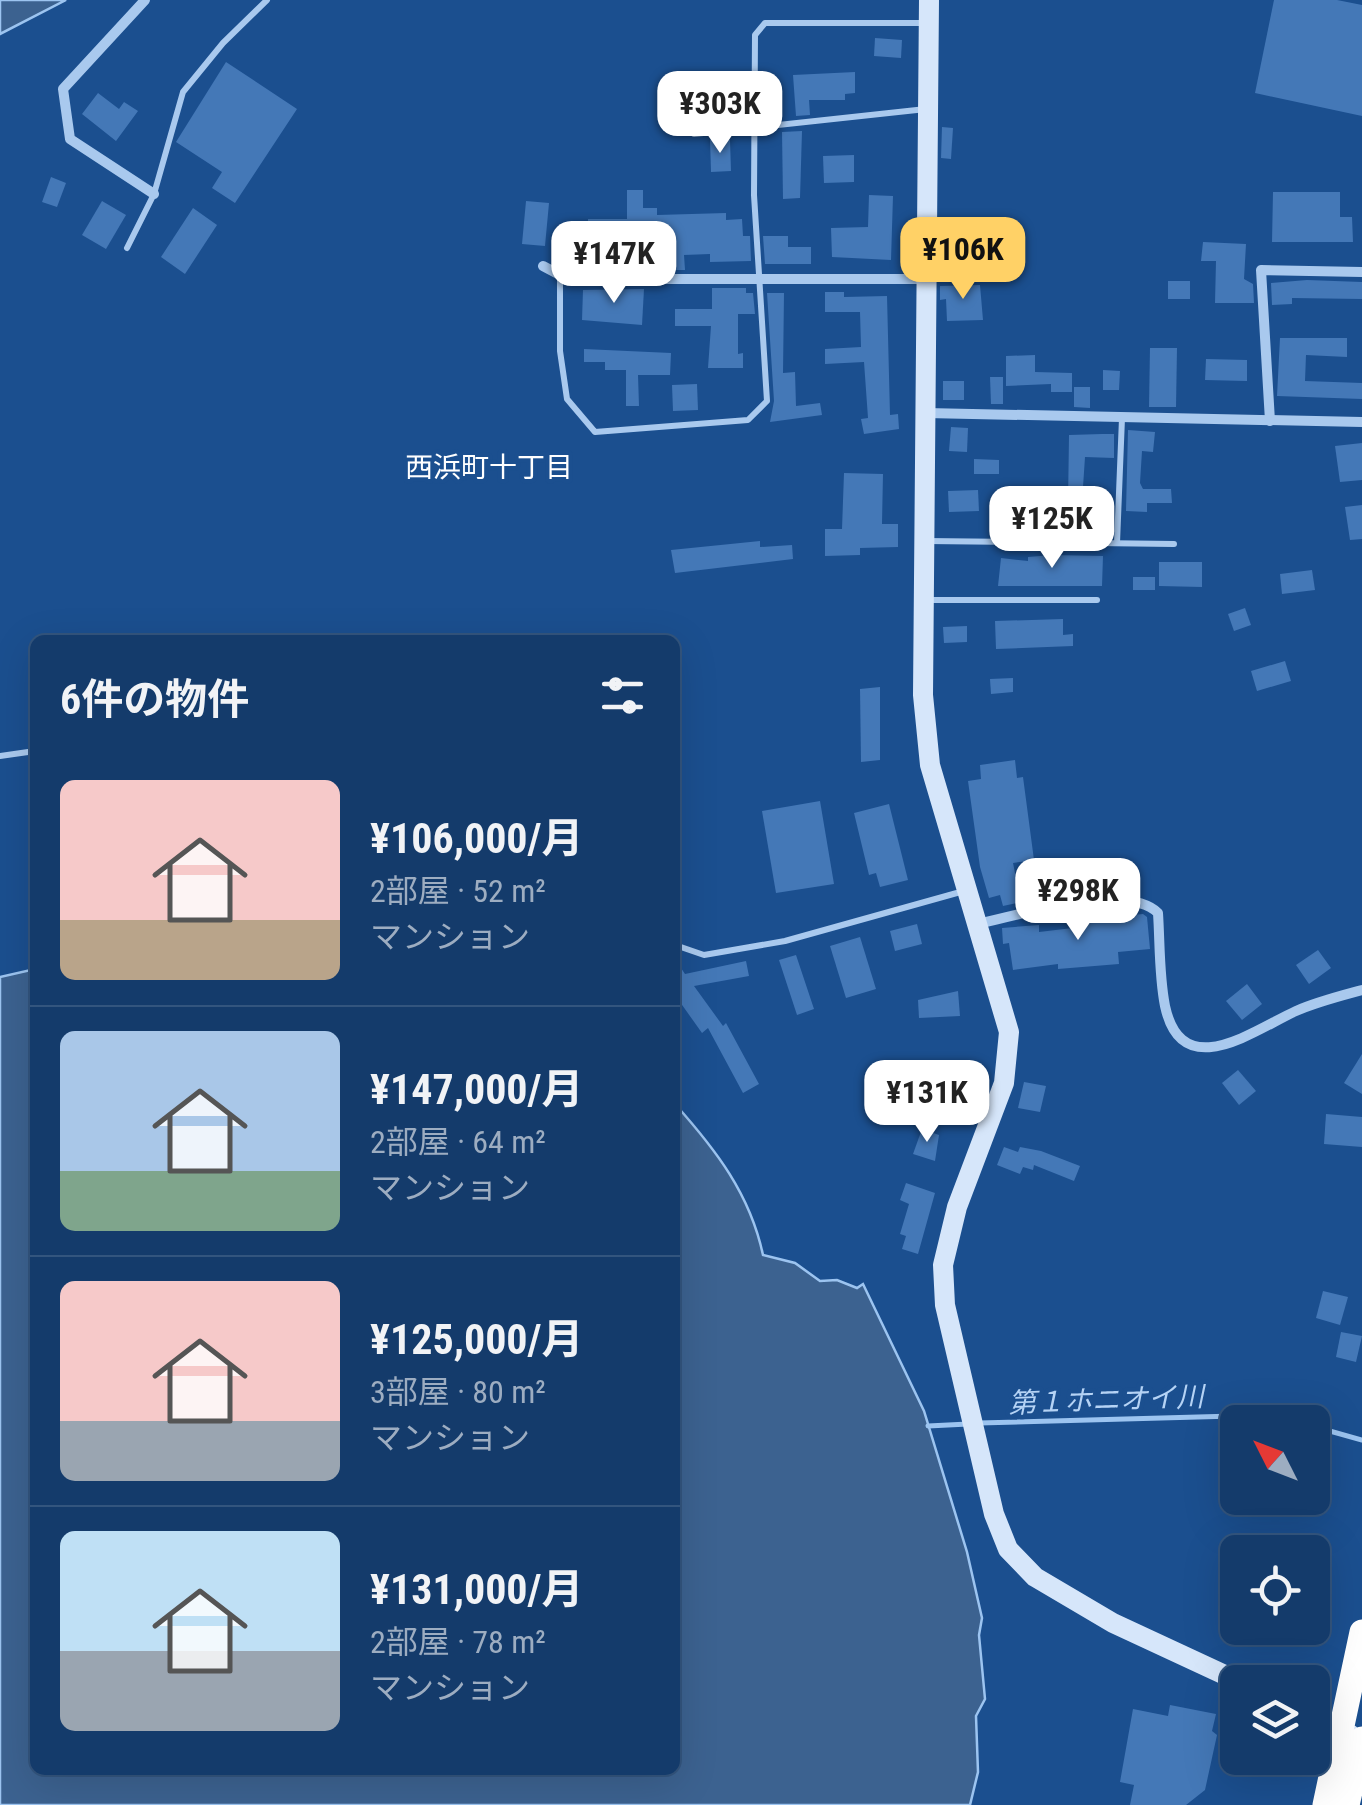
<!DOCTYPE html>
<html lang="ja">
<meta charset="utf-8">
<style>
:root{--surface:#143b6b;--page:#214673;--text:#f1f3f6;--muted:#9dadc1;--line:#33557e;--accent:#ffd166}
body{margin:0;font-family:"Roboto Condensed","Noto Sans JP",sans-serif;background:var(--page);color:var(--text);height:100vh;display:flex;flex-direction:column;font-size:38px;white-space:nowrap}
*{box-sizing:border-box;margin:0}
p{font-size:32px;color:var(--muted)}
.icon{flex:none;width:55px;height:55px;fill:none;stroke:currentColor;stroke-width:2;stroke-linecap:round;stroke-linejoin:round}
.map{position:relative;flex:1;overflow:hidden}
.side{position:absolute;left:30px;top:635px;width:650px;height:1140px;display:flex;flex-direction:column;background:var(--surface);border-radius:15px;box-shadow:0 10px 40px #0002,0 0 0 2px var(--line)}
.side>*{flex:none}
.needle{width:65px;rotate:312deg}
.controls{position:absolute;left:1220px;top:1405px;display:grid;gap:20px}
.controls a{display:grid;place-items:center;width:110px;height:110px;border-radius:15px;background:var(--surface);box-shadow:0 10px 40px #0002,0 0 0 2px var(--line);font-size:50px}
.price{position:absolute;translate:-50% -85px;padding:0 22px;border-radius:20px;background:#fff;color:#222;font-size:32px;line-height:65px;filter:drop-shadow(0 2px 5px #0008)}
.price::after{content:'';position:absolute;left:50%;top:60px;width:30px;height:22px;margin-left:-15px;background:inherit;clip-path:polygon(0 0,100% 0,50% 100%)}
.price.selected{background:var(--accent);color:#111}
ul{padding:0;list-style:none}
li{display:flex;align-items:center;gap:30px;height:250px;padding:0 30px}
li+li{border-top:2px solid var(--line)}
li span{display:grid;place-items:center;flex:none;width:280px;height:200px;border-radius:15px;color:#555}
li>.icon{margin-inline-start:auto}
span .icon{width:120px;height:120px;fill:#fffc;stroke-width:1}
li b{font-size:42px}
h2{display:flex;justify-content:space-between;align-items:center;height:120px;padding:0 30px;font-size:42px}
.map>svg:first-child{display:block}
.water{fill:#3c6290;stroke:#9cc4f0;stroke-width:2.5}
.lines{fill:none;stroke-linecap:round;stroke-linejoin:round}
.stream{stroke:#9cc4f0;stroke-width:5}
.building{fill:#4478b7}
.lane{stroke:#a9c9ee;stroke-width:6}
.street{stroke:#a9c9ee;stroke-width:10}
.secondary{stroke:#d6e6fa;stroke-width:20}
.highway{stroke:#fff;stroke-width:25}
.labels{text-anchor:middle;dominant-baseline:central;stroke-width:9;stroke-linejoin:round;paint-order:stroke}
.neighbourhood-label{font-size:28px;fill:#fff;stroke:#1b4f8f}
.water-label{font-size:28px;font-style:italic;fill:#b5d3f5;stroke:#1b4f8f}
</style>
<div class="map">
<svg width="1362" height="1805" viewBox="0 0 1362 1805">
<rect width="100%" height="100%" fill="#1b4f8f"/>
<g class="water">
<polygon points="0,0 66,0 0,34"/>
<path d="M35,969v801h640v-666c41,46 75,90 88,151l32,8 25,18 17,-1 20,8 6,-4 61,127 43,141 15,66 -3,17 6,64 -9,17 2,56 -8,33h-970v-828z"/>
</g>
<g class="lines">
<g class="stream">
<polyline points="979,1423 1234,1416 1285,1422"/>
<polyline points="928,1426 968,1424"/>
<polyline points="1312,1426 1362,1440"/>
</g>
</g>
<g class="building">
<polygon points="1274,0 1337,0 1362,5 1362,116 1255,93"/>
<polygon points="875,38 902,40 901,58 874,56"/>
<polygon points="226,62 297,109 235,203 212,188 222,172 176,142"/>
<polygon points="855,72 855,93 845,94 845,100 809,100 810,115 796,116 793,75"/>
<polygon points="699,90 720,91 719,116 698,116"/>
<polygon points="98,93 119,109 124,102 138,111 116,141 82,114"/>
<polygon points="942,127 953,128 951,159 941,158"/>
<polygon points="802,131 800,198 783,199 782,132"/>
<polygon points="710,140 730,140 731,171 711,172"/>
<polygon points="854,155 854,182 824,183 823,156"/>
<polygon points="51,177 66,183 57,207 42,202"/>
<polygon points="627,190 643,190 643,208 657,208 657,215 726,213 726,220 742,219 743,236 750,236 751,261 710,262 710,254 684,255 685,270 671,270 670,246 587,250 588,219 627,219"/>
<polygon points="1273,192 1340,192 1340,217 1352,217 1353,242 1272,242"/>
<polygon points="869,195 893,196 891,260 832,257 831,228 868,227"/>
<polygon points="102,201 126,215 106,249 82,235"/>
<polygon points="526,201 549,203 545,246 522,244"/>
<polygon points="193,208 217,225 185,274 161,257"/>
<polygon points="763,236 788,236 788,247 811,247 811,264 765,264"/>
<polygon points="947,242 974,243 974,263 946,263"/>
<polygon points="1203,242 1246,244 1244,279 1253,284 1254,303 1215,303 1216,261 1201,261"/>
<polygon points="1307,280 1362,282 1362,299 1292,298 1292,304 1272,305 1271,283"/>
<rect x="1168" y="281" width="22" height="18"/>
<polygon points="980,285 983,320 947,321 946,299 940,300 940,286"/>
<polygon points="712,288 746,288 746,293 753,293 755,314 738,314 738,354 743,353 743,368 708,368 711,326 675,326 675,309 712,309"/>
<polygon points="644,289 642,325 582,320 583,290"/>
<polygon points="825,292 844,292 844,297 887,296 890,415 898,414 899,429 864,434 861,419 868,418 864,362 825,364 825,349 861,347 860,312 825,312"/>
<polygon points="767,293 784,293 783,373 795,372 796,406 820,403 822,415 770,422 774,401"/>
<polygon points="1280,338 1347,338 1347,357 1306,355 1305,381 1362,383 1362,399 1277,396"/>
<polygon points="1150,348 1177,348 1176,407 1149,407"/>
<polygon points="584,349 671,353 670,375 638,375 639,406 626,406 626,370 605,370 605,362 584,362"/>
<polygon points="1035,355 1035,372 1072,373 1072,392 1051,392 1051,384 1006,386 1006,356"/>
<polygon points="1206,359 1247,360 1247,381 1205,380"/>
<polygon points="1103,370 1120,371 1119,390 1103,390"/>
<polygon points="990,377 1003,377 1003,404 991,404"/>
<rect x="943" y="381" width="21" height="19"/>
<polygon points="697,384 698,410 673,411 672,385"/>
<polygon points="1074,387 1090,387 1090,408 1074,407"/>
<polygon points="951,427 968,428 967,452 949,451"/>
<polygon points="1128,430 1155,432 1153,452 1142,451 1140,483 1143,489 1171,489 1172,503 1147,503 1147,512 1126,511"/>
<polygon points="1102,434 1114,434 1114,458 1085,457 1082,502 1101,501 1102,514 1086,515 1087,531 1006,533 1005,503 1068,503 1069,435"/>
<polygon points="1362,443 1362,480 1340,482 1335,446"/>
<polygon points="974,459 999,460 999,474 974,474"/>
<polygon points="844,473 883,474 882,524 898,524 898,547 860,548 860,555 825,556 825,529 842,529"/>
<polygon points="978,490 979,511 949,512 948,491"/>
<polygon points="1362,505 1362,539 1350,540 1345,507"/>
<polygon points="760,541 760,547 792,545 793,559 675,573 671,550"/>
<polygon points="1052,555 1103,556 1102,586 998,586 1001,558 1028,561 1028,557"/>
<polygon points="1159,562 1202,562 1202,587 1159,586"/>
<polygon points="1312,570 1315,590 1282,594 1280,574"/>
<rect x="1133" y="577" width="22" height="13"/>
<polygon points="1245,608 1251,625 1234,631 1228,614"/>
<polygon points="1063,619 1063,635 1073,634 1073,646 996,649 995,621"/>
<polygon points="967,626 967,642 944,643 943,627"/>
<polygon points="1285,661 1291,681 1257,691 1251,671"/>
<polygon points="1013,678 1013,692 991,694 990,679"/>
<polygon points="880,687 880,760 861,762 860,689"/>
<polygon points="1015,760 1017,778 1023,777 1034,860 1013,863 1021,902 1003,906 1000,895 989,898 980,867 968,781 981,779 980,765"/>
<polygon points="820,801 834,884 776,893 762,811"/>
<polygon points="889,804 908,880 880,887 876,873 869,875 854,813"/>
<polygon points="1143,914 1147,917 1150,949 1118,952 1119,964 1058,969 1058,964 1013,970 1009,943 1003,944 1002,928 1039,925 1039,932 1081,927 1080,920"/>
<polygon points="917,924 922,944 895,951 890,931"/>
<polygon points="860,937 876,989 846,998 830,946"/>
<polygon points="1318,950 1331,968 1309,984 1296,965"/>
<polygon points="796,955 814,1009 797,1015 779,960"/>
<polygon points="675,959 685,974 746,961 749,976 694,986 723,1026 726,1023 759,1084 743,1093 708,1028 702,1033 675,995"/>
<polygon points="1247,984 1262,1004 1242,1020 1226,1001"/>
<polygon points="958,991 960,1016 919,1018 918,1000"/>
<polygon points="1362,1054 1362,1094 1344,1083"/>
<polygon points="1238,1070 1256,1091 1239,1105 1222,1083"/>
<polygon points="1024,1082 1046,1086 1040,1112 1018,1108"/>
<polygon points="950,1090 968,1096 959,1124 941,1118"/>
<polygon points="1326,1114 1362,1117 1362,1147 1324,1144"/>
<polygon points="922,1129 939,1135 935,1161 913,1154"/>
<polygon points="1004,1147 1018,1152 1020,1147 1041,1151 1080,1166 1074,1181 1034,1165 1033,1170 1023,1167 1020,1174 997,1165"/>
<polygon points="906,1183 935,1193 918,1254 902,1249 906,1236 900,1234 909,1204 900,1200"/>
<polygon points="1323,1291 1348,1297 1340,1325 1316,1318"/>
<polygon points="1341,1332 1362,1336 1356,1362 1336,1357"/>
<polygon points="1170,1705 1216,1714 1212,1731 1217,1735 1205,1790 1186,1805 1130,1805 1134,1785 1120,1782 1133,1709 1168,1716"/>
</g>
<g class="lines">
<g class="lane">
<polyline points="694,134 926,109"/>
<polyline points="127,248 154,194 183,92 223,43 267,0"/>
<polyline points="560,276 560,351 567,399 595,432 748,420 767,401 754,195 755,35 765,23 923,23"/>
<polyline points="926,541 1174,544"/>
<polyline points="1117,543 1122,418"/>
<polyline points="925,600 1097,600"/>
<polyline points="0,756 35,751"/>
<polyline points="675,945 704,955 785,941 964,891"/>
</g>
<g class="street">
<polyline points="145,0 63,89 70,139 154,194"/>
<polyline points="543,266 560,275 592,279 926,279"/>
<polyline points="926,413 1362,422"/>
<polyline points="1270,421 1261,270 1362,272"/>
<path d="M978,924c40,-9 150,-42 180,-11 2,30 1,63 7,93 17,79 89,24 131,5 20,-9 44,-15 66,-21"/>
</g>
<g class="secondary">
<polyline points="929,0 923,695 930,765 1009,1032 1004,1083 957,1207 943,1265 945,1305 994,1514 1008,1549 1035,1577 1113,1623 1240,1682"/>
<polyline points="1312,1716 1351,1735"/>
</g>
<g class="highway">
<polyline points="1325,1805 1362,1632"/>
<polyline points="1347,1805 1362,1739"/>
</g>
</g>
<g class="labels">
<g class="neighbourhood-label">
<text x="489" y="467">西浜町十丁目</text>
</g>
<g class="water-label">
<text transform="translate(1106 1400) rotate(-2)">第１ホニオイ川</text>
</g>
</g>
</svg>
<div class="controls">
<a><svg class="needle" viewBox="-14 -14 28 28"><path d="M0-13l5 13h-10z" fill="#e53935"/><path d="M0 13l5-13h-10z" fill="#9dadc1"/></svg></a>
<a><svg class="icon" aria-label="locate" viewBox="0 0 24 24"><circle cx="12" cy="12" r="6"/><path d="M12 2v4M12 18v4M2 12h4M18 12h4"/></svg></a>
<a><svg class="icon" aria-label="layers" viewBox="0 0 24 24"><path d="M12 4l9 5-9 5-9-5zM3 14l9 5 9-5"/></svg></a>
</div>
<b class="price" style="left:720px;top:156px">¥303K</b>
<b class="price selected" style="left:963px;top:302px">¥106K</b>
<b class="price" style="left:614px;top:306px">¥147K</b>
<b class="price" style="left:1052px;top:571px">¥125K</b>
<b class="price" style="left:1078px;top:943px">¥298K</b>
<b class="price" style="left:927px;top:1145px">¥131K</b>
<section class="side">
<h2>6件の物件<svg class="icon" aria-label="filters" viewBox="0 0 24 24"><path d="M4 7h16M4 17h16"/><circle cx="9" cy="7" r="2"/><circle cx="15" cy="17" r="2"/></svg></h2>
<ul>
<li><span style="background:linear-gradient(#f6c9c9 70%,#b9a48a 0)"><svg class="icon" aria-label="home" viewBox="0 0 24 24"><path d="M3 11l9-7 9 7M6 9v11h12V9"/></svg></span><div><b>¥106,000/月</b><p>2部屋 · 52 m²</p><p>マンション</p></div></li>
<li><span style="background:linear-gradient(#a9c7e8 70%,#7fa58c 0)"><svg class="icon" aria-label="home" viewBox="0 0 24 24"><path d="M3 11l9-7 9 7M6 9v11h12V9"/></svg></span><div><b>¥147,000/月</b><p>2部屋 · 64 m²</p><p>マンション</p></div></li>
<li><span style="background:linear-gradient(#f6c9c9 70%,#9aa5b1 0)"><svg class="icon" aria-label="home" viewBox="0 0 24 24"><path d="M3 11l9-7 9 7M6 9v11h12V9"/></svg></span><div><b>¥125,000/月</b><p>3部屋 · 80 m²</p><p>マンション</p></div></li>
<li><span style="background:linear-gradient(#bfe0f5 60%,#9aa5b1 0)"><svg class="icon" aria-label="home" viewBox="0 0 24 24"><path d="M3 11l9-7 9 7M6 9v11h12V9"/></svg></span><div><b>¥131,000/月</b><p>2部屋 · 78 m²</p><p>マンション</p></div></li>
</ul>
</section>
</div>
